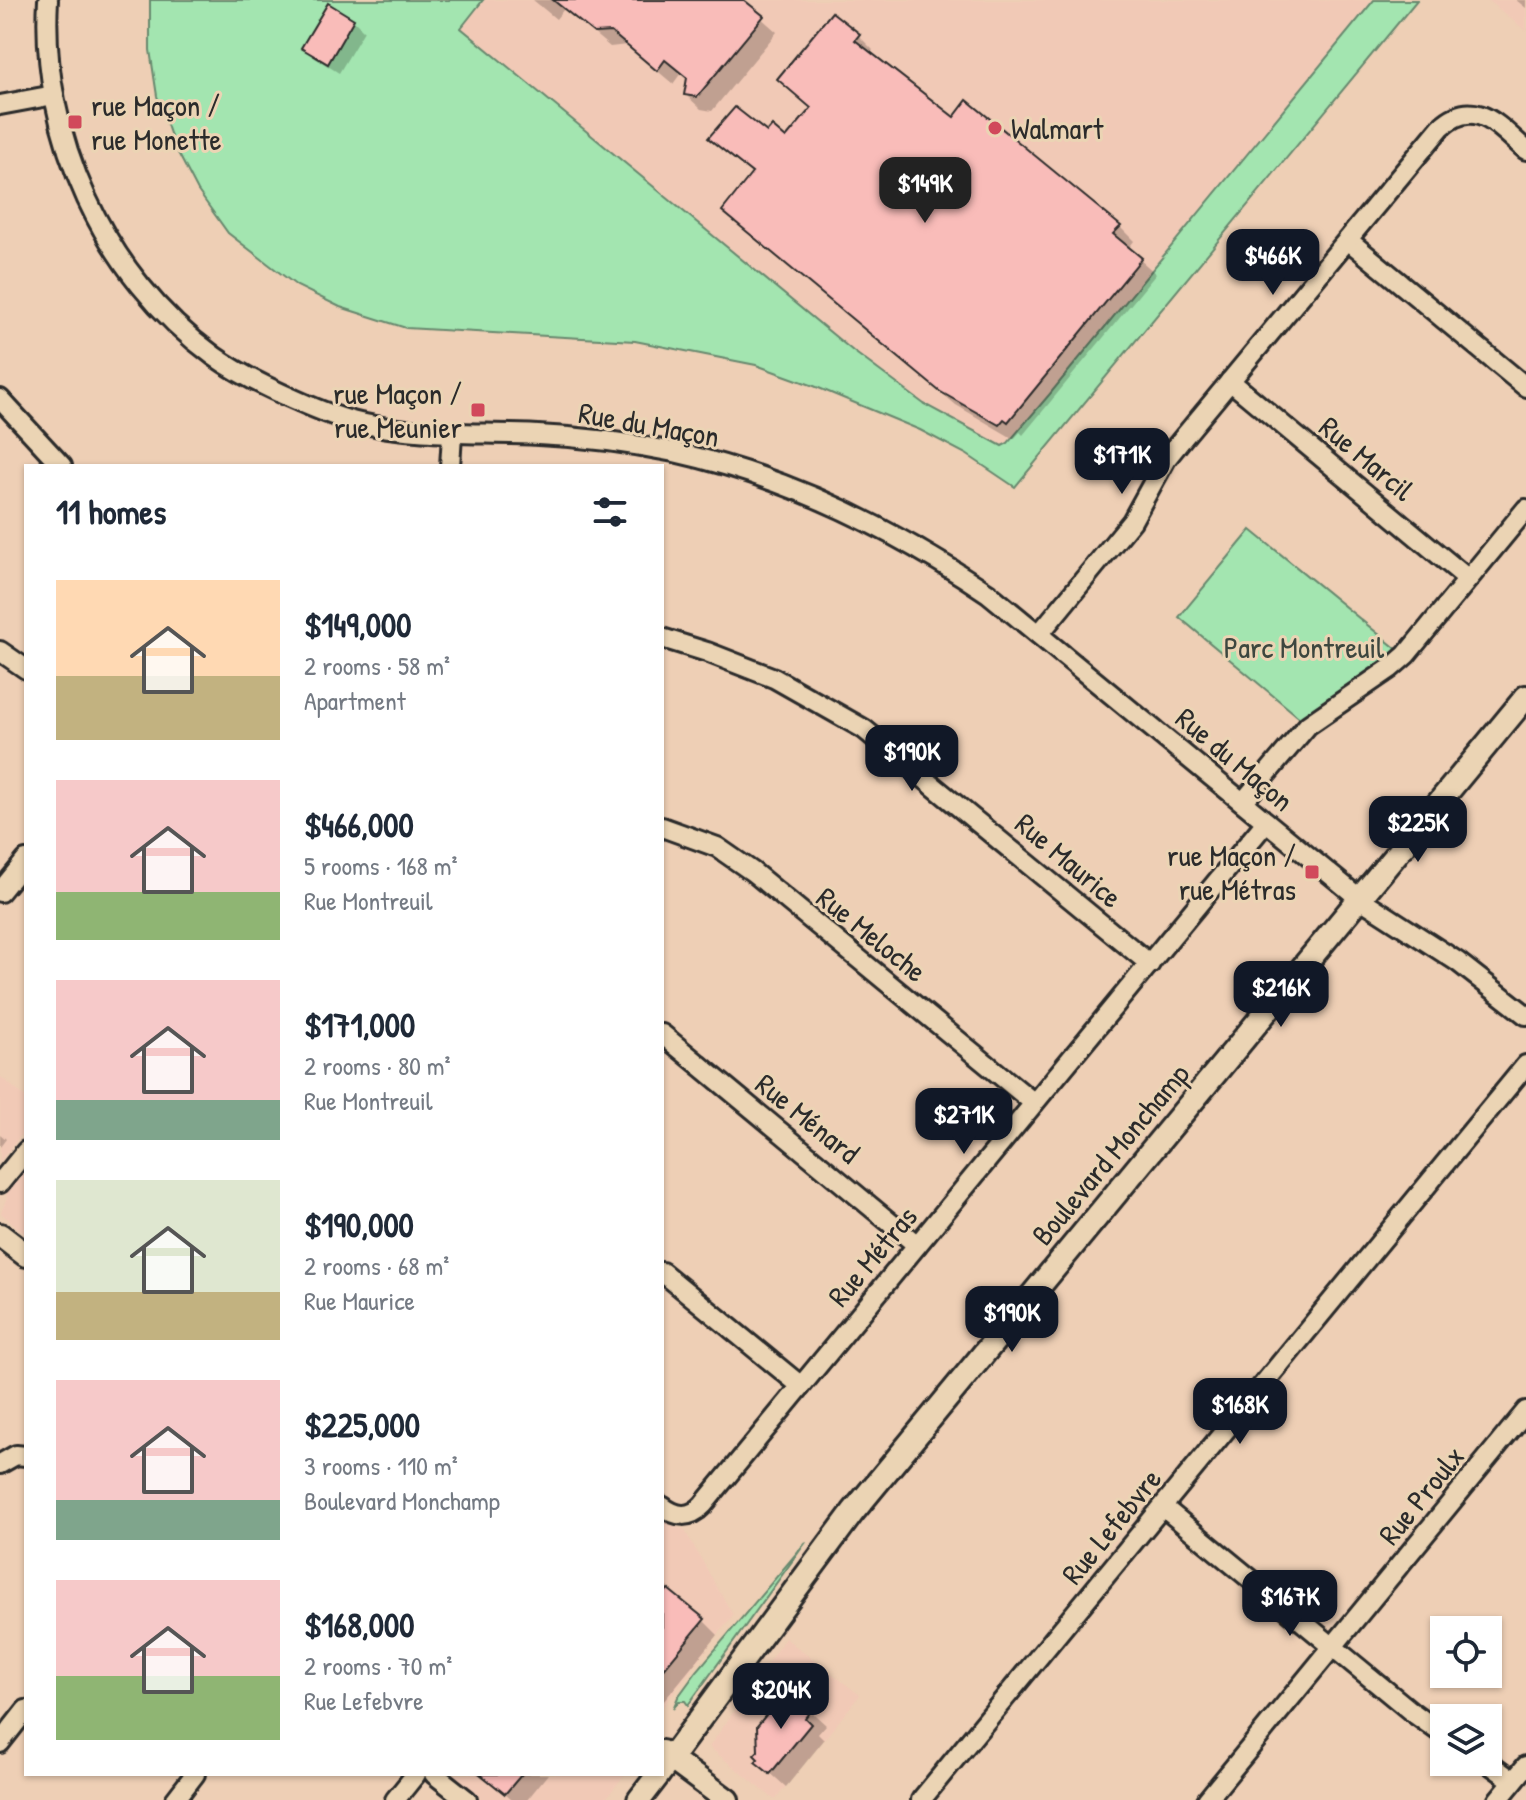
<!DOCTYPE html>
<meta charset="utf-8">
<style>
:root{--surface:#fff;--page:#f6f6f7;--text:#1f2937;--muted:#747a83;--accent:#111827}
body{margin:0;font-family:"Patrick Hand",sans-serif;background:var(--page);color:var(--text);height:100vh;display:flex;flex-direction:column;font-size:30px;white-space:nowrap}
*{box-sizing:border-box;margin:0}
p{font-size:26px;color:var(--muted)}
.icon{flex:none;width:44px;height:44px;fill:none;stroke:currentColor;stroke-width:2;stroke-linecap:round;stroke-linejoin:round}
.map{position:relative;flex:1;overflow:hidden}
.drawer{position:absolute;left:24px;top:464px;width:640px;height:1312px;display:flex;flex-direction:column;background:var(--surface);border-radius:0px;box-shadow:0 2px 6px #0004}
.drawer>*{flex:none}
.buttons{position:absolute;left:1430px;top:1616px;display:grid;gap:16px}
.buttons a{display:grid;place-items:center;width:72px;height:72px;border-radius:0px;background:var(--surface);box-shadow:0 2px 6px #0004;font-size:40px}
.price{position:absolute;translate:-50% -68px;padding:0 18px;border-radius:16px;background:var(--accent);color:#fff;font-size:26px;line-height:52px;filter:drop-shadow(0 2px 4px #0008)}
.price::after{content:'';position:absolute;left:50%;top:48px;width:24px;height:18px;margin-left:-12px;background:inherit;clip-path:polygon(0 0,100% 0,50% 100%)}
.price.on{background:#222;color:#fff}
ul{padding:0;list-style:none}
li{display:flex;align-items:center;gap:24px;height:200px;padding:0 32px}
li span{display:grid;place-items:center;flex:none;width:224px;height:160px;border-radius:0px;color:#555}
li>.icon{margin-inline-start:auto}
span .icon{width:96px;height:96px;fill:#fffc;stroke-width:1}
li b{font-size:34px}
h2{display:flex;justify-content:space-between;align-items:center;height:96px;padding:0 32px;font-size:34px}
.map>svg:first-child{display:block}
.built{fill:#f1c9b6}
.green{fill:#a3e5b0;stroke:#67886e;stroke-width:2}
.shadow{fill:#0003}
.building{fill:#f9bcb9;stroke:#2b2b2b;stroke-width:2}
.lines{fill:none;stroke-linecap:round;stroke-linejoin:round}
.minor-casing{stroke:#2b2b2b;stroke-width:24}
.tertiary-casing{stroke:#2b2b2b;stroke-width:28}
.minor{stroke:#ebd4b4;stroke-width:18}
.tertiary{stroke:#ebd4b4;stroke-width:22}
.poi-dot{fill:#d1495b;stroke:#ebd4b4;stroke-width:3}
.labels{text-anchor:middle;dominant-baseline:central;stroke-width:6;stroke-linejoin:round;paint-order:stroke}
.poi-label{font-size:30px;fill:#2b2b2b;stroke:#ebd4b4;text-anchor:start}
.street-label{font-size:30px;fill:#2b2b2b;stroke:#ebd4b4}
.park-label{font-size:30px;fill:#3d473f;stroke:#ebd4b4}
</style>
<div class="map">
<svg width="1526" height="1800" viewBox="0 0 1526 1800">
<rect width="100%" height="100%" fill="#eecfb5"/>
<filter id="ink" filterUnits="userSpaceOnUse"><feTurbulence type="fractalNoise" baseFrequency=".0125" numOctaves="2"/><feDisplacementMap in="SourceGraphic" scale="16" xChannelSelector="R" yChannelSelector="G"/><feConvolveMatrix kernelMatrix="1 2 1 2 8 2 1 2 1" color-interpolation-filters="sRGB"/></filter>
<g filter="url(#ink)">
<g class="built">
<polygon points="483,0 1374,0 1049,395 1008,443 1002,446 924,404 853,351 460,28"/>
<polygon points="1488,0 1526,0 1526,31"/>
<polygon points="0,1076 26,1098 26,1129 0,1161"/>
<polygon points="26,1169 26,1235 1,1213 7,1197 6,1194"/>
<polygon points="662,1518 675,1527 684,1529 733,1615 662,1708"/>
<polygon points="785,1638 860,1695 775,1800 709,1747"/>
<polygon points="449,1774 625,1774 605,1800 481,1800"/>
</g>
<g class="green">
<polygon points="150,0 483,0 461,28 853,351 924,404 1002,446 1008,443 1049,395 1374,0 1417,0 1015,487 966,454 920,430 814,386 756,365 635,341 406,328 340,307 297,286 228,233 198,191 174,145 157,96 150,50"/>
<polygon points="1251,530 1398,650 1301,719 1179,617"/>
<polygon points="806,1542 688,1705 685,1701 679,1701 673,1709 678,1697 697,1671"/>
</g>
<g class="shadow">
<polygon points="533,0 741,0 777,32 712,111 701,109 686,95 689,80 681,73 673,84 627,45 610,47 564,9 556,19"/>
<polygon points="1516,0 1526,0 1526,8"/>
<polygon points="353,20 364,31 339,73 315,58 304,48"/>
<polygon points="858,35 873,50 870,54 954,120 1120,227 1134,241 1128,249 1156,274 1023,435 1020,432 1014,439 956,405 724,211 753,175 711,138 767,135 787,140 813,109 794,93"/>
<polygon points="0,1134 6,1139 0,1147"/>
<polygon points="662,1599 704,1621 718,1635 663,1702"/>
<polygon points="794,1696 826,1725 818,1734 824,1740 786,1787 758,1762"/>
<polygon points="482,1774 548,1774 527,1800 512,1800"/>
</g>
<g class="building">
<polygon points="553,0 744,0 764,16 697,97 684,95 687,78 665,60 657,71 611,32 594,33"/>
<polygon points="328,3 354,19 328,64 301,48"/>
<polygon points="832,12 860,34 855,40 954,117 967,100 1121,226 1113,234 1142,258 1008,422 1004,419 999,425 939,391 722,211 752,173 708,138 735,107 767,132 772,126 786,138 811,108 777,79"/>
<polygon points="668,1589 705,1619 662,1671 662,1596"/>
<polygon points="794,1694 812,1709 805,1718 811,1724 770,1774 755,1762 758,1759 754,1755 758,1751 757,1726 780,1698 786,1703"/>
<polygon points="480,1774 522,1774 505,1794"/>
</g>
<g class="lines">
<defs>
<g id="minor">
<path d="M48,0c-8,135 56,276 166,356 25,18 54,32 82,44 20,9 41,18 64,23 59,13 118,9 178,12 46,2 91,8 136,17 113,25 218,76 314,141l371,305 99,64 68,53"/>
<polyline points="0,105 54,95"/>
<polyline points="1348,240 1526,387"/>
<polyline points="1230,381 1468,579"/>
<polyline points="0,399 62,466"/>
<polyline points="450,466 452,435"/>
<path d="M1040,633l92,-112 34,-62 17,-21 258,-311c34,-32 58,0 85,23"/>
<polyline points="662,638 707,652 774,678 864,729 1150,964"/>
<polyline points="0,651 26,669"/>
<polyline points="1243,802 1308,725 1391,668 1406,655 1526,509"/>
<polyline points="662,827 717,847 753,872 1034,1103"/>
<polyline points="0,892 26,860"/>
<polyline points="662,1034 917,1245"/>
<polyline points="0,1183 26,1151"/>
<polyline points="662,1272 801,1386"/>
<polyline points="0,1464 16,1455 26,1456"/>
<path d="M662,1506c14,11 28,13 41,-1l563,-683"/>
<polyline points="1163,1507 1412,1712 1444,1735"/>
<polyline points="0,1743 26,1710"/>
<polyline points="1487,1762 1513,1781"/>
<polyline points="434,1774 467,1800"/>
<polyline points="175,1800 195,1774"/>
<polyline points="395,1800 416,1774"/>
<polyline points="921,1800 1526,1065"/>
<polyline points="1207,1800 1526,1411"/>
<polyline points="1498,1800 1526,1766"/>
</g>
<g id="tertiary">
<polyline points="0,1235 26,1255"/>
<polyline points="662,1752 727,1800"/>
<polyline points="662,1770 853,1512 1526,697"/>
<polyline points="639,1800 659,1774"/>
</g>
</defs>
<use href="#minor" class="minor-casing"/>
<use href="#tertiary" class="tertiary-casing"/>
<use href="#minor" class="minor"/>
<use href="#tertiary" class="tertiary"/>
</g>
</g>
<g class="poi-dot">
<rect x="67" y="114" width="16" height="16" rx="4"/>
<circle cx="995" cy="128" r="8"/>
<rect x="470" y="402" width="16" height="16" rx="4"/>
<rect x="1304" y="864" width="16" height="16" rx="4"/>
</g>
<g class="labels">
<g class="poi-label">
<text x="91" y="105">rue Maçon /<tspan x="91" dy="34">rue Monette</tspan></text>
<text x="1011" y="128">Walmart</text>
<text x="462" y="393" text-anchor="end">rue Maçon /<tspan x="462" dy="34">rue Meunier</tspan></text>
<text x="1296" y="855" text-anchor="end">rue Maçon /<tspan x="1296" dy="34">rue Métras</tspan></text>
</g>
<g class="street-label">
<text transform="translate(649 424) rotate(10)">Rue du Maçon</text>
<text transform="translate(1367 458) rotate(40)">Rue Marcil</text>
<text transform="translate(1235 759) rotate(40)">Rue du Maçon</text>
<text transform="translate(1069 860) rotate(40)">Rue Maurice</text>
<text transform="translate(872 934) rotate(39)">Rue Meloche</text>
<text transform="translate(808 1118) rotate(39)">Rue Ménard</text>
<text transform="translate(1110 1154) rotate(-50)">Boulevard Monchamp</text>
<text transform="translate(872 1256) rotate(-50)">Rue Métras</text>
<text transform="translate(1421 1495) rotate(-51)">Rue Proulx</text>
<text transform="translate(1111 1526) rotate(-51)">Rue Lefebvre</text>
</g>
<g class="park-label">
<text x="1304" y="647">Parc Montreuil</text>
</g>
</g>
</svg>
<div class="buttons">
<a><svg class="icon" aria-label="locate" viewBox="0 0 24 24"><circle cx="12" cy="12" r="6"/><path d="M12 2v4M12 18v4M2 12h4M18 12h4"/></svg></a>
<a><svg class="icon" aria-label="layers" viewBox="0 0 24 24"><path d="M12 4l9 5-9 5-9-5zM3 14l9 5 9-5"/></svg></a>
</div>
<b class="price on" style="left:925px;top:225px">$149K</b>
<b class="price" style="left:1273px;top:297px">$466K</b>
<b class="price" style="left:1122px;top:496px">$171K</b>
<b class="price" style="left:912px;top:793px">$190K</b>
<b class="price" style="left:1418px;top:864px">$225K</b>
<b class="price" style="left:1281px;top:1029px">$216K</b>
<b class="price" style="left:964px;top:1156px">$271K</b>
<b class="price" style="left:1012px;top:1354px">$190K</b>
<b class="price" style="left:1240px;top:1446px">$168K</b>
<b class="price" style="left:1290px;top:1638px">$167K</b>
<b class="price" style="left:781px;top:1731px">$204K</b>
<section class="drawer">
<h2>11 homes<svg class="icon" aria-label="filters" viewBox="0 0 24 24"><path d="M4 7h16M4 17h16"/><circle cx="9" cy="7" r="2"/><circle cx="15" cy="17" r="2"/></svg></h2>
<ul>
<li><span style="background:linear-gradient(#ffd9b3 60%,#c2b280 0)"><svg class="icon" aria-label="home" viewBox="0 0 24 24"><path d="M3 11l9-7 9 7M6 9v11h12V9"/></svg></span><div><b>$149,000</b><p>2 rooms · 58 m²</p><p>Apartment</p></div></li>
<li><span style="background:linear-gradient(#f6c9c9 70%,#8fb573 0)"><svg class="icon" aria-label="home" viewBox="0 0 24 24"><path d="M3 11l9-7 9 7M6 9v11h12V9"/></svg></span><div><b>$466,000</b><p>5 rooms · 168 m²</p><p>Rue Montreuil</p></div></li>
<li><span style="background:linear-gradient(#f6c9c9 75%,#7fa58c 0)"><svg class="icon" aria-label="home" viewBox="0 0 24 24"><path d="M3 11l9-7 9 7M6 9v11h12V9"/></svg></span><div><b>$171,000</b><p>2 rooms · 80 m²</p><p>Rue Montreuil</p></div></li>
<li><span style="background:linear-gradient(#dfe7d0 70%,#c2b280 0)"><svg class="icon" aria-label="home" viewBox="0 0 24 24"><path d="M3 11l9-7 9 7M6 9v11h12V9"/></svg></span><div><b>$190,000</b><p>2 rooms · 68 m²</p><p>Rue Maurice</p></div></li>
<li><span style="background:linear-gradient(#f6c9c9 75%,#7fa58c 0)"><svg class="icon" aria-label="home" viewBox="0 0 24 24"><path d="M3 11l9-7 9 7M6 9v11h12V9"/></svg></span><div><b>$225,000</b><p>3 rooms · 110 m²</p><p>Boulevard Monchamp</p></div></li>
<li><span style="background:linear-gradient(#f6c9c9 60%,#8fb573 0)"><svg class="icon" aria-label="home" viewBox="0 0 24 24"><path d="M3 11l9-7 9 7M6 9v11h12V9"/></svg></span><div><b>$168,000</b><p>2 rooms · 70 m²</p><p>Rue Lefebvre</p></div></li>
</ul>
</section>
</div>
